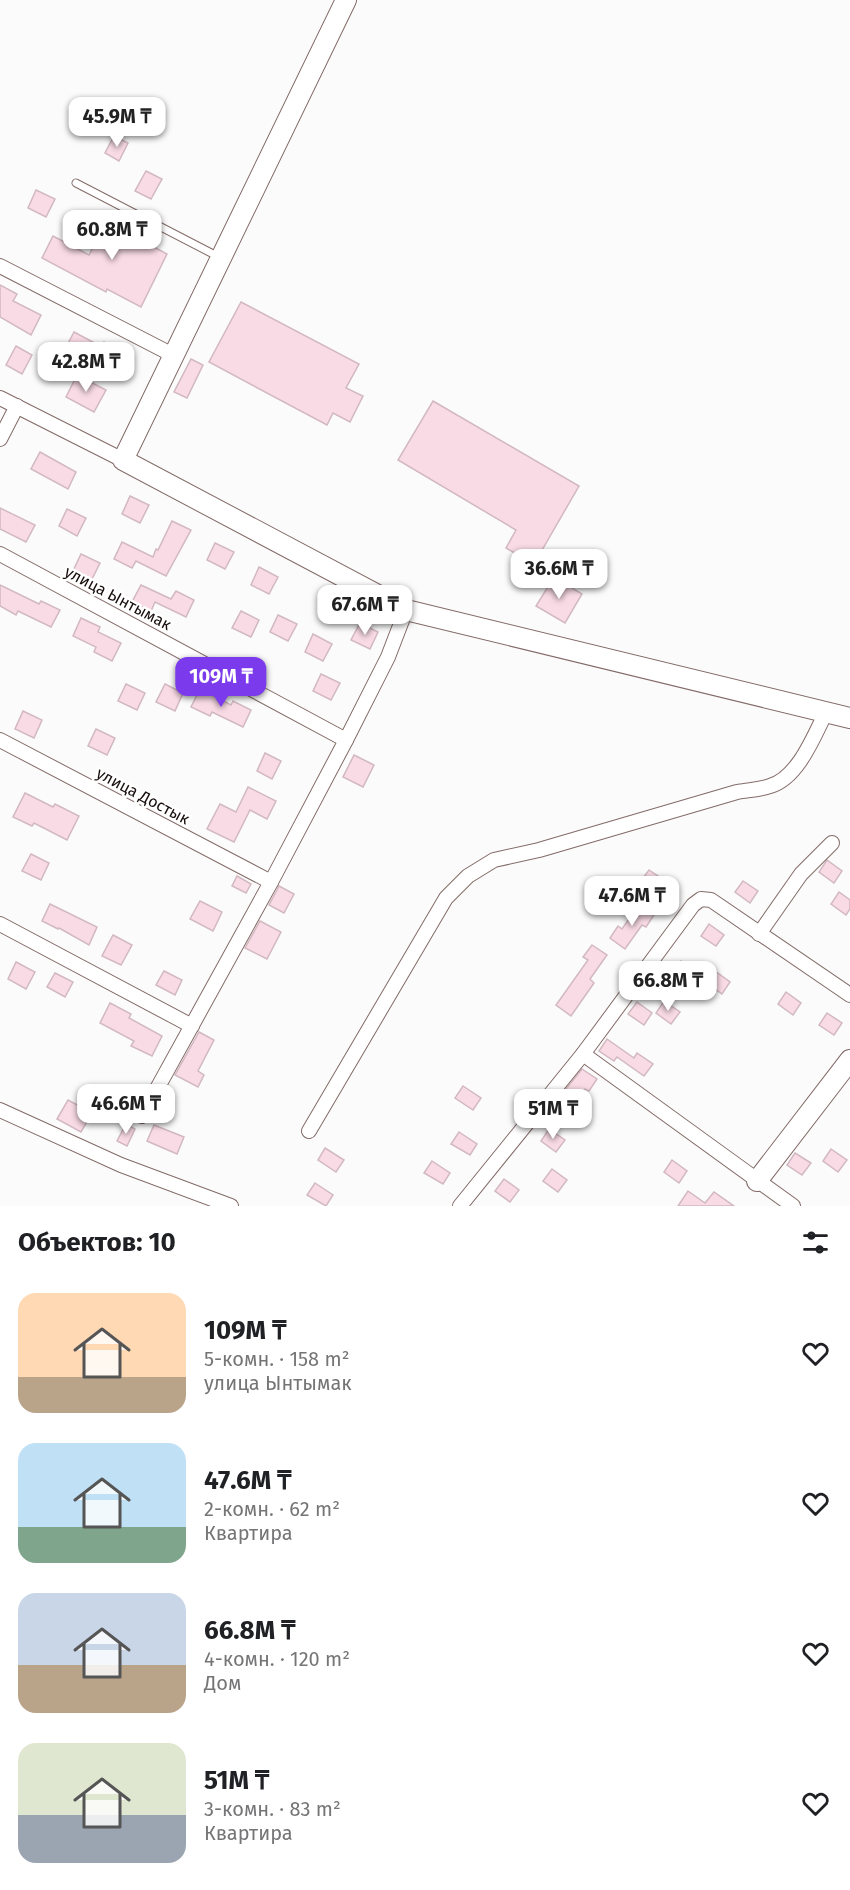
<!DOCTYPE html>
<html lang="ru">
<meta charset="utf-8">
<style>
:root{--surface:#fff;--page:#f6f6f6;--text:#202124;--muted:#757577;--accent:#7c3aed}
body{margin:0;font-family:"Fira Sans",sans-serif;background:var(--page);color:var(--text);height:100vh;display:flex;flex-direction:column;font-size:22px;white-space:nowrap}
*{box-sizing:border-box;margin:0}
p{font-size:20px;color:var(--muted)}
.icon{flex:none;width:33px;height:33px;fill:none;stroke:currentColor;stroke-width:2;stroke-linecap:round;stroke-linejoin:round}
.map{position:relative;height:1206px;overflow:hidden}
.panel{display:flex;flex-direction:column;background:var(--surface);flex:1}
.panel>*{flex:none}
.price{position:absolute;translate:-50% -51px;padding:0 14px;border-radius:12px;background:#fff;color:#222;font-size:20px;line-height:39px;filter:drop-shadow(0 2px 3px #0008)}
.price::after{content:'';position:absolute;left:50%;top:36px;width:18px;height:14px;margin-left:-9px;background:inherit;clip-path:polygon(0 0,100% 0,50% 100%)}
.price.selected{background:var(--accent);color:#fff}
ul{padding:0;list-style:none}
li{display:flex;align-items:center;gap:18px;height:150px;padding:0 18px}
li span{display:grid;place-items:center;flex:none;width:168px;height:120px;border-radius:18px;color:#555}
li>.icon{margin-inline-start:auto}
span .icon{width:72px;height:72px;fill:#fffc;stroke-width:1}
li b{font-size:26px}
h2{display:flex;justify-content:space-between;align-items:center;height:72px;padding:0 18px;font-size:26px}
.map>svg:first-child{display:block}
.building{fill:#f9dbe5;stroke:#d2b8c0;stroke-width:1.5}
.lines{fill:none;stroke-linecap:round;stroke-linejoin:round}
.lane-casing{stroke:#836b68;stroke-width:9}
.street-casing{stroke:#836b68;stroke-width:16}
.secondary-casing{stroke:#836b68;stroke-width:22}
.lane{stroke:#fff;stroke-width:7}
.street{stroke:#fff;stroke-width:14}
.secondary{stroke:#fff;stroke-width:20}
.labels{text-anchor:middle;dominant-baseline:central;stroke-width:5;stroke-linejoin:round;paint-order:stroke}
.street-label{font-size:16px;fill:#160d0c;stroke:#fff}
</style>
<div class="map">
<svg width="850" height="1206" viewBox="0 0 850 1206">
<rect width="100%" height="100%" fill="#fbfbfb"/>
<g class="building">
<polygon points="114,136 128,143 119,161 105,153"/>
<polygon points="146,171 162,179 151,199 135,191"/>
<polygon points="36,190 55,199 46,217 28,208"/>
<polygon points="109,216 135,229 137,225 146,230 141,240 167,254 141,307 107,289 106,292 42,258 53,236 89,255"/>
<polygon points="0,285 17,294 13,301 41,315 31,335 0,317"/>
<polygon points="241,302 359,364 346,388 363,396 350,422 333,413 327,425 209,362"/>
<polygon points="74,332 102,347 104,342 125,353 114,374 79,356 76,360 63,353"/>
<polygon points="16,346 32,355 22,374 6,365"/>
<polygon points="191,359 203,365 187,398 174,392"/>
<polygon points="77,375 106,390 94,412 66,397"/>
<polygon points="433,401 579,486 534,564 506,548 516,530 398,460"/>
<polygon points="40,452 76,472 68,489 31,469"/>
<polygon points="130,496 149,505 140,523 122,514"/>
<polygon points="0,508 35,525 26,542 0,529"/>
<polygon points="67,509 86,518 77,536 59,526"/>
<polygon points="172,521 191,530 166,576 136,561 132,568 114,559 122,542 153,557 156,549 158,550"/>
<polygon points="215,543 234,552 225,569 207,560"/>
<polygon points="81,554 100,563 91,581 73,571"/>
<polygon points="259,567 278,577 269,594 251,585"/>
<polygon points="554,577 582,594 565,623 536,606"/>
<polygon points="0,585 39,604 41,601 60,610 51,627 18,611 16,615 0,606"/>
<polygon points="141,585 171,599 176,591 194,600 186,617 155,602 151,611 132,602"/>
<polygon points="241,611 259,620 251,637 232,628"/>
<polygon points="278,615 297,624 288,641 270,632"/>
<polygon points="81,618 100,627 98,632 121,643 112,661 94,652 96,647 73,636"/>
<polygon points="360,623 378,632 370,649 351,640"/>
<polygon points="313,634 332,644 323,661 305,652"/>
<polygon points="321,674 340,683 331,700 313,691"/>
<polygon points="126,684 145,693 137,710 118,701"/>
<polygon points="165,684 183,693 175,711 156,702"/>
<polygon points="200,689 231,705 233,701 251,710 243,727 212,712 210,716 191,707"/>
<polygon points="23,711 42,720 34,738 15,729"/>
<polygon points="96,729 115,738 107,755 88,746"/>
<polygon points="265,753 281,761 272,779 257,771"/>
<polygon points="354,755 374,765 363,787 343,777"/>
<polygon points="248,787 276,801 267,819 250,810 234,842 207,829 220,804 236,812"/>
<polygon points="25,793 53,807 55,804 79,816 67,840 34,823 32,826 13,817"/>
<polygon points="31,854 49,863 41,880 22,871"/>
<polygon points="827,860 842,871 834,883 819,872"/>
<polygon points="649,870 664,880 656,892 640,882"/>
<polygon points="237,876 251,884 246,893 232,886"/>
<polygon points="743,881 758,891 750,903 735,892"/>
<polygon points="279,886 294,894 284,913 269,905"/>
<polygon points="839,892 850,900 850,909 846,915 831,904"/>
<polygon points="200,901 222,912 213,931 190,919"/>
<polygon points="50,904 97,927 89,945 59,928 58,929 42,921"/>
<polygon points="639,905 654,915 646,927 642,925 625,949 610,938 618,926 622,929"/>
<polygon points="260,921 281,932 267,959 245,948"/>
<polygon points="709,924 724,935 716,946 701,936"/>
<polygon points="113,935 132,945 121,965 102,956"/>
<polygon points="592,945 607,955 590,979 594,983 571,1016 556,1005 588,960 583,957"/>
<polygon points="681,961 696,971 688,983 673,973"/>
<polygon points="16,962 35,972 26,989 8,979"/>
<polygon points="164,971 182,980 175,995 156,985"/>
<polygon points="715,971 730,982 722,994 707,983"/>
<polygon points="55,973 73,982 65,997 47,987"/>
<polygon points="786,992 801,1003 793,1015 778,1004"/>
<polygon points="664,1001 680,1012 671,1024 656,1013"/>
<polygon points="637,1002 652,1013 644,1025 628,1014"/>
<polygon points="110,1003 131,1014 129,1018 162,1036 152,1056 131,1046 134,1041 100,1023"/>
<polygon points="827,1013 842,1023 834,1035 819,1025"/>
<polygon points="199,1032 214,1040 198,1071 204,1075 198,1087 175,1075"/>
<polygon points="607,1039 634,1058 637,1053 653,1064 644,1076 617,1057 614,1061 599,1051"/>
<polygon points="582,1069 597,1079 589,1091 585,1089 572,1109 558,1099"/>
<polygon points="463,1086 481,1098 473,1110 455,1098"/>
<polygon points="68,1100 92,1113 81,1132 57,1119"/>
<polygon points="126,1124 135,1129 127,1146 117,1141"/>
<polygon points="154,1125 184,1137 177,1154 147,1141"/>
<polygon points="549,1129 565,1140 556,1152 541,1141"/>
<polygon points="459,1132 477,1144 470,1155 451,1144"/>
<polygon points="325,1148 344,1160 336,1172 318,1160"/>
<polygon points="831,1149 847,1160 838,1172 823,1161"/>
<polygon points="795,1153 811,1163 802,1175 787,1165"/>
<polygon points="672,1160 687,1171 679,1183 664,1172"/>
<polygon points="432,1161 450,1173 443,1184 424,1173"/>
<polygon points="552,1169 567,1180 558,1192 543,1181"/>
<polygon points="504,1179 519,1190 510,1202 495,1191"/>
<polygon points="315,1183 333,1195 326,1206 307,1195"/>
<polygon points="688,1191 705,1203 714,1192 734,1206 678,1206"/>
</g>
<g class="lines">
<defs>
<polyline id="lane" points="76,183 219,257"/>
<g id="street">
<polyline points="0,266 173,355"/>
<polyline points="0,398 123,460"/>
<polyline points="0,439 17,406"/>
<polyline points="0,554 346,740"/>
<polyline points="0,740 271,882"/>
<polyline points="0,924 192,1026"/>
<polyline points="759,934 801,874 832,843"/>
<polyline points="583,1054 793,1206"/>
<polyline points="0,1110 121,1165 231,1206"/>
<polyline points="142,1116 271,882 346,740 388,657 406,610"/>
<path d="M309,1131l137,-233 22,-22 26,-16 45,-10 198,-58c10,-2 22,-2 33,-6 28,-8 44,-50 56,-74"/>
<polyline points="460,1206 583,1054 693,905 701,899 711,900 850,995"/>
</g>
<g id="secondary">
<polyline points="346,0 123,460 406,610 850,718"/>
<polyline points="757,1181 850,1060"/>
</g>
</defs>
<use href="#lane" class="lane-casing"/>
<use href="#street" class="street-casing"/>
<use href="#secondary" class="secondary-casing"/>
<use href="#lane" class="lane"/>
<use href="#street" class="street"/>
<use href="#secondary" class="secondary"/>
</g>
<g class="labels">
<g class="street-label">
<text transform="translate(118 598) rotate(28)">улица Ынтымак</text>
<text transform="translate(143 796) rotate(28)">улица Достык</text>
</g>
</g>
</svg>
<b class="price" style="left:117px;top:148px">45.9M ₸</b>
<b class="price" style="left:112px;top:261px">60.8M ₸</b>
<b class="price" style="left:86px;top:393px">42.8M ₸</b>
<b class="price" style="left:559px;top:600px">36.6M ₸</b>
<b class="price" style="left:365px;top:636px">67.6M ₸</b>
<b class="price selected" style="left:221px;top:708px">109M ₸</b>
<b class="price" style="left:632px;top:927px">47.6M ₸</b>
<b class="price" style="left:668px;top:1012px">66.8M ₸</b>
<b class="price" style="left:126px;top:1135px">46.6M ₸</b>
<b class="price" style="left:553px;top:1140px">51M ₸</b>
</div>
<section class="panel">
<h2>Объектов: 10<svg class="icon" aria-label="filters" viewBox="0 0 24 24"><path d="M4 7h16M4 17h16"/><circle cx="9" cy="7" r="2"/><circle cx="15" cy="17" r="2"/></svg></h2>
<ul>
<li><span style="background:linear-gradient(#ffd9b3 70%,#b9a48a 0)"><svg class="icon" aria-label="home" viewBox="0 0 24 24"><path d="M3 11l9-7 9 7M6 9v11h12V9"/></svg></span><div><b>109M ₸</b><p>5-комн. · 158 m²</p><p>улица Ынтымак</p></div><svg class="icon" aria-label="heart" viewBox="0 0 24 24"><path d="M12 20l-8-8c-3-5 5-10 8-4 3-6 11-1 8 4z"/></svg></li>
<li><span style="background:linear-gradient(#bfe0f5 70%,#7fa58c 0)"><svg class="icon" aria-label="home" viewBox="0 0 24 24"><path d="M3 11l9-7 9 7M6 9v11h12V9"/></svg></span><div><b>47.6M ₸</b><p>2-комн. · 62 m²</p><p>Квартира</p></div><svg class="icon" aria-label="heart" viewBox="0 0 24 24"><path d="M12 20l-8-8c-3-5 5-10 8-4 3-6 11-1 8 4z"/></svg></li>
<li><span style="background:linear-gradient(#c9d6e8 60%,#b9a48a 0)"><svg class="icon" aria-label="home" viewBox="0 0 24 24"><path d="M3 11l9-7 9 7M6 9v11h12V9"/></svg></span><div><b>66.8M ₸</b><p>4-комн. · 120 m²</p><p>Дом</p></div><svg class="icon" aria-label="heart" viewBox="0 0 24 24"><path d="M12 20l-8-8c-3-5 5-10 8-4 3-6 11-1 8 4z"/></svg></li>
<li><span style="background:linear-gradient(#dfe7d0 60%,#9aa5b1 0)"><svg class="icon" aria-label="home" viewBox="0 0 24 24"><path d="M3 11l9-7 9 7M6 9v11h12V9"/></svg></span><div><b>51M ₸</b><p>3-комн. · 83 m²</p><p>Квартира</p></div><svg class="icon" aria-label="heart" viewBox="0 0 24 24"><path d="M12 20l-8-8c-3-5 5-10 8-4 3-6 11-1 8 4z"/></svg></li>
</ul>
</section>
